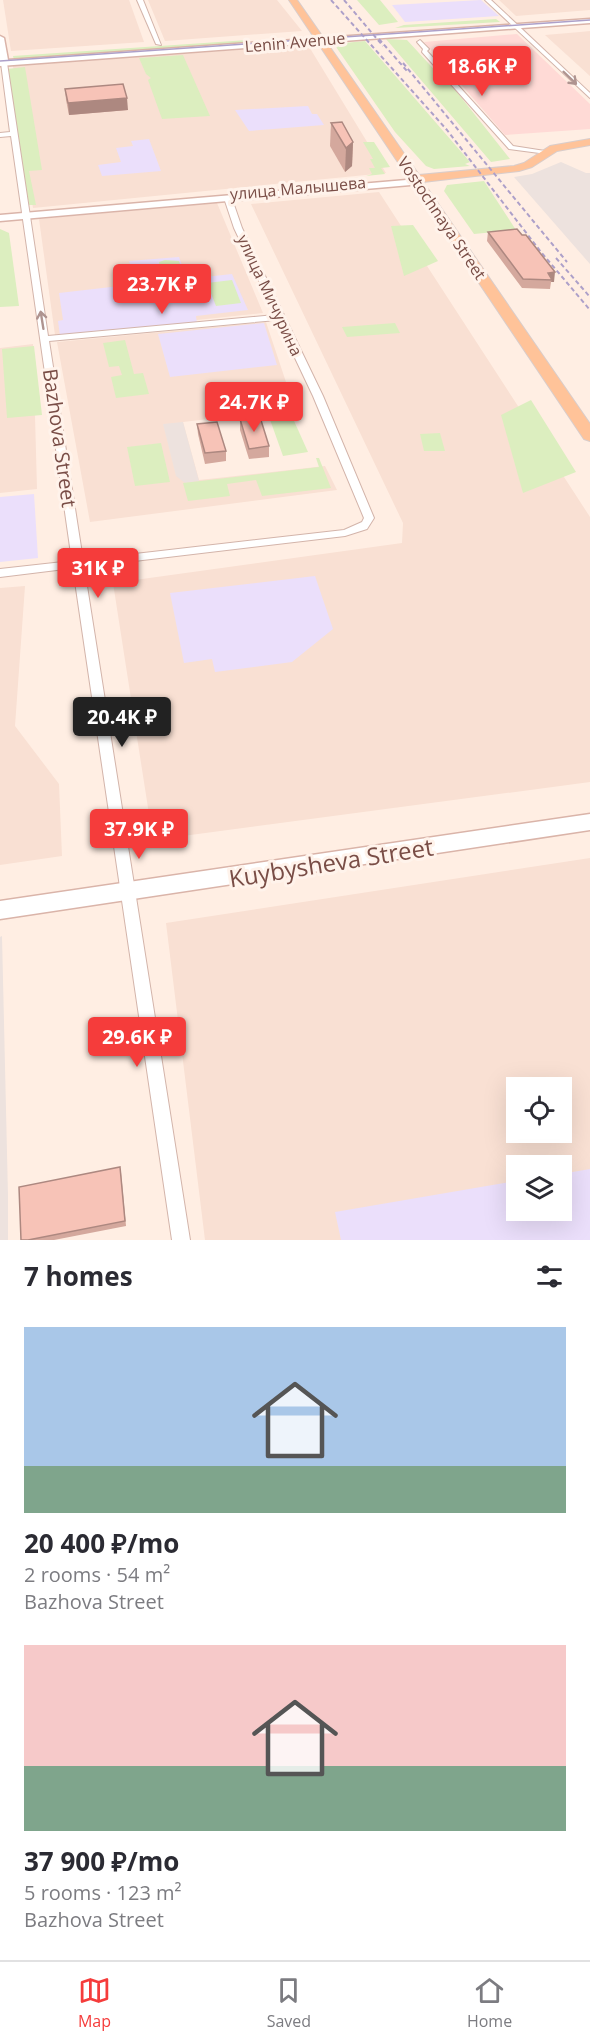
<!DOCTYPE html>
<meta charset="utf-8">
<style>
:root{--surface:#fff;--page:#f2f2f3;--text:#2b2b33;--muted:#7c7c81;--line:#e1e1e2;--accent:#f53c3b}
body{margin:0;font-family:"Open Sans",sans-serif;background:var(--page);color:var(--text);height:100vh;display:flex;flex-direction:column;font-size:22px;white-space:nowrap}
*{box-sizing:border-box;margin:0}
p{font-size:20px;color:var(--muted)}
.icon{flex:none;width:33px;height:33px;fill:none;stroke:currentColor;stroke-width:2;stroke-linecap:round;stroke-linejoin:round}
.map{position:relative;height:1240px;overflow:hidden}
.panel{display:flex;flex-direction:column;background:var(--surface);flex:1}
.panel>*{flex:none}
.tools{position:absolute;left:506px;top:1077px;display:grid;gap:12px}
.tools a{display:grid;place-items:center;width:66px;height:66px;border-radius:0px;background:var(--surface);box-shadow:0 6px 24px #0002;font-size:30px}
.price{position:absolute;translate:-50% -51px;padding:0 14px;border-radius:6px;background:var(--accent);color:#fff;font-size:20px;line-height:39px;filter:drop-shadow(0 2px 3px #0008)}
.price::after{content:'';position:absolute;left:50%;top:36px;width:18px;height:14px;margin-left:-9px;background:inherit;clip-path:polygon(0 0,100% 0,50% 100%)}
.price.current{background:#222;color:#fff}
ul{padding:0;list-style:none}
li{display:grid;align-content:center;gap:12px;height:318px;padding:0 24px}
li span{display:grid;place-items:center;height:186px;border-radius:0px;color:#555}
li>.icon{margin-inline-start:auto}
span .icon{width:108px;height:108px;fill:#fffc;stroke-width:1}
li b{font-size:26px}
h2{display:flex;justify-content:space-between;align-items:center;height:72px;padding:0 24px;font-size:26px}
.tab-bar{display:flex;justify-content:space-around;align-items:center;height:84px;border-top:2px solid var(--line);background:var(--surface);font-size:16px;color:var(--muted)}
.tab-bar a{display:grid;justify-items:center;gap:3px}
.tab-bar .current{color:var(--accent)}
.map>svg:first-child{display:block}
.residential{fill:#f9e0d3;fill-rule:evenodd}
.commercial{fill:#ffdad6}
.industrial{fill:#ede2de}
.education{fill:#ebdffb}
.green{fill:#dceebf}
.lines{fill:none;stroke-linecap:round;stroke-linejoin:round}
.street-casing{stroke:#d3b4aa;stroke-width:2}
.secondary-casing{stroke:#dab4a9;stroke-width:3}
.primary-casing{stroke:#d9cdcb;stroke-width:2}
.street{fill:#fff;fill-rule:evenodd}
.secondary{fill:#fff;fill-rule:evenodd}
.primary{fill:#ffc399;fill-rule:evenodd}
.tram{stroke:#ada0c9;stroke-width:1.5}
.rail{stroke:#ada0c9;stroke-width:2;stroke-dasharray:4.5 3;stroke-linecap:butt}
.wall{fill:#d4a89d}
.shaded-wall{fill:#ad8880}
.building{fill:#f7c3b7;stroke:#ad8880;stroke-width:1.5}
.oneway{stroke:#af9490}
.labels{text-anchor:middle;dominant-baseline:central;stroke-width:6;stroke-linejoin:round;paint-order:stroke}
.far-street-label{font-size:16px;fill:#794d46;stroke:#fff3eb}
.street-label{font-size:20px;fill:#794d46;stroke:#fff3eb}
.near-street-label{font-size:24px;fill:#794d46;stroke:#fff3eb}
</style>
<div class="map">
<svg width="590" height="1240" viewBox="0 0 590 1240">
<rect width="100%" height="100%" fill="#ffeee3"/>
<g class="residential">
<polygon points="3,0 129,0 144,42 11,51"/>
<polygon points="148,0 277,0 302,31 165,41"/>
<polygon points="499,0 590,0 590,10 516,16"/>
<polygon points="590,31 590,76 545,35 580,32"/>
<polygon points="308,45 386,173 33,208 13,66"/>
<polygon points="379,192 590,517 590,782 153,840 113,583 402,543 403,523 251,204"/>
<polygon points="217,203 263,313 55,335 39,219"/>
<polygon points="266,322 295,409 183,422 199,480 325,466 337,490 90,522 57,342"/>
<polygon points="33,344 37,489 0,493 0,348"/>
<polygon points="25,586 15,726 59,784 62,856 0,865 0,588"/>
<path d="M590,858v382h-385l-39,-317zM516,1088h45v44h-45zM516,1166h45v44h-45z"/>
</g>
<polygon class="commercial" points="517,34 590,104 590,129 505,135 424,42"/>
<g class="industrial">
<polygon points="561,162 586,173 590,173 590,264 514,177 532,174"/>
<polygon points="183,422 199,481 185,483 176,476 163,424"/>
<polygon points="2,936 8,1196 8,1240 0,1240 0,937"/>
</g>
<g class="education">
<polygon points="481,0 499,16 405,22 392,5"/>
<polygon points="308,106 312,114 317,114 324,125 249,131 235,110"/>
<polygon points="149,139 161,171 102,176 98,165 121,162 116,148 133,146 131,141"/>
<polygon points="179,257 187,279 232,274 248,310 196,316 197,323 60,336 58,321 63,320 59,293 137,284 129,261"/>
<polygon points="264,323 277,365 170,377 158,334"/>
<polygon points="34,494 38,558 0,562 0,497"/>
<polygon points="315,576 333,629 292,662 215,672 212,659 184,663 170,593"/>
<polygon points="590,1169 590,1240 341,1240 335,1212 516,1181 516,1210 561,1210 561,1174"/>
</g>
<g class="green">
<polygon points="357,0 380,0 398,22 379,25"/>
<polygon points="496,19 500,22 395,28 404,25"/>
<polygon points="386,39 407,40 441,77 445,77 510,159 491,162"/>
<polygon points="248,40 249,44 14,60 13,56"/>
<polygon points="365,41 470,162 465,164 470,166 434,169 426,166 395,132 334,44"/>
<polygon points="183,55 210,116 162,119 148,80 151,78 146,74 139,58"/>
<polygon points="25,67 42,170 29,171 36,205 29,205 7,69"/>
<polygon points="363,142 374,142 390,167 381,168 385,174 366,176 372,174 369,168 375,168 370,159 373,159"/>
<polygon points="484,181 516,230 474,234 444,191 447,185"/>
<polygon points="413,225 438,261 404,276 391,226"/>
<polygon points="0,229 9,233 19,306 0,307"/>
<polygon points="165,260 179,261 185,278 170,281 162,278 159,262"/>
<polygon points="232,280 241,303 216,306 207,283"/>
<polygon points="395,323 400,333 347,337 342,327"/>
<polygon points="125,340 134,374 143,373 149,394 116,398 111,377 122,375 119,366 109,367 103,343"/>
<polygon points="34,346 42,415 7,418 2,349"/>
<polygon points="531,400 576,472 523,493 501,415"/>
<polygon points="290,412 308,452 283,456 268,414"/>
<polygon points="440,433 445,451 424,451 420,434"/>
<polygon points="161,443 170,482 135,486 127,447"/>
<polygon points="316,458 319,458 331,488 262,496 256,480 227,484 230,496 188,501 183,483 319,467"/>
</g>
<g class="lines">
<defs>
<g id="street">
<polygon points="137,0 143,0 161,45 156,44"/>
<polygon points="485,0 491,0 590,93 590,98"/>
<polygon points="420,40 429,49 427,51 513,146 545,151 549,153 547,154 509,149 422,52 423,49 417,42"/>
<path d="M4,61l3,2 41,273 227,-21 -41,-87 -10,-30 7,-2 11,32 81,168 51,122 -7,11 -22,7 -261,31 106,673h-18l-99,-672 -73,9v-8l72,-8 -61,-425 -11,1v-4l10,-1 -9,-69zM277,320l36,76 51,122 -2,4 -18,8 -261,30 -34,-219z"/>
</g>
<g id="secondary">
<polygon points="590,19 590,23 0,66 0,36 4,38 8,60"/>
<polygon points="418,179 423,182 422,184 0,221 0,215"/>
<polygon points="590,814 590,830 0,919 0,901"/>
</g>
<polygon id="primary" points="289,0 297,0 419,175 514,166 524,163 550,146 590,139 590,145 557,151 532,167 519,171 423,182 590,424 590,441 584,439"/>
</defs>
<use href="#street" class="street-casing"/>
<use href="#secondary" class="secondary-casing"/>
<use href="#primary" class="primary-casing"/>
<use href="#street" class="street"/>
<use href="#secondary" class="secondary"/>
<use href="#primary" class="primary"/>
<polyline class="tram" points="0,61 590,20"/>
<g class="rail">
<polyline points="331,0 447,130 541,252 590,310"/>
<polyline points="344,0 383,46"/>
<polyline points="379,39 407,71"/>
<polyline points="403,63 567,262"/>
<polyline points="556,258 590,297"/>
</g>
</g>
<g class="wall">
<polygon points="65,89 128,110 69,115 66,100"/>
<polygon points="331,123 353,142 352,166 345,172 330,146"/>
<polygon points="488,232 554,282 551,282 550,289 522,288 487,241"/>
<polygon points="240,419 269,446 269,457 249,459 240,430"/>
<polygon points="197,424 226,451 226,461 205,464 198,434"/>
<polygon points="121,1172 126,1226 54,1240 21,1240"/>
</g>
<g class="shaded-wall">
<polygon points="127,98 128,110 69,115 68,103"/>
<polygon points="353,142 352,166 345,172 346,148"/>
<polygon points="555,272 554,282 551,282 552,280 548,273"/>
</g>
<g class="building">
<polygon points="123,84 127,98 68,103 65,89"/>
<polygon points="342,122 353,142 346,148 331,123"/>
<polygon points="517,229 522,235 526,235 555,272 548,273 552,280 523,279 488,232"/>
<polygon points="260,417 269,446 249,449 240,419"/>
<polygon points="217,422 226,451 205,453 197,424"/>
<polygon points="120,1167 125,1221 28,1240 21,1240 19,1187"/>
</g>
<defs><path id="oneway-shaft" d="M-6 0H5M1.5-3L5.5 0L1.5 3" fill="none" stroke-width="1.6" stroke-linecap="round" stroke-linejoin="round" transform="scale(1.5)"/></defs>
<g class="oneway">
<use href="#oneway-shaft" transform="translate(570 78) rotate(44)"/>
<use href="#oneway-shaft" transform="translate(42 320) rotate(-99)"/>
</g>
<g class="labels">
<g class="far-street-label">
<text transform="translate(295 42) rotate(-5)">Lenin Avenue</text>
<text transform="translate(298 188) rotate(-5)">улица Малышева</text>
<text transform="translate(442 218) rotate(56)">Vostochnaya Street</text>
<text transform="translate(270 295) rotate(65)">улица Мичурина</text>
</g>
<g class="street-label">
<text transform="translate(60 438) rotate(82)">Bazhova Street</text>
</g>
<g class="near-street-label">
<text transform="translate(331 862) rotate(-9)">Kuybysheva Street</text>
</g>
</g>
</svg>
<div class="tools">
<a><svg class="icon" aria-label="locate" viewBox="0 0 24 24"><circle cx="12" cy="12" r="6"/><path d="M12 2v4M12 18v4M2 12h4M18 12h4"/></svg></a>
<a><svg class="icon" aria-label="layers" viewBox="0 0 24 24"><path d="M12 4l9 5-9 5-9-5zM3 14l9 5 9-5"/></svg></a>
</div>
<b class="price" style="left:482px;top:97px">18.6K ₽</b>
<b class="price" style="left:162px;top:315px">23.7K ₽</b>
<b class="price" style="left:254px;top:433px">24.7K ₽</b>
<b class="price" style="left:98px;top:599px">31K ₽</b>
<b class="price current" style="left:122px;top:748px">20.4K ₽</b>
<b class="price" style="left:139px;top:860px">37.9K ₽</b>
<b class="price" style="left:137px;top:1068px">29.6K ₽</b>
</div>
<section class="panel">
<h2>7 homes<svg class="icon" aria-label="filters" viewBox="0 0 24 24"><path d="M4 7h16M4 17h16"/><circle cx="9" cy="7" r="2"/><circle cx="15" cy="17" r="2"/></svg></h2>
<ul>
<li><span style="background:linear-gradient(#a9c7e8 75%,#7fa58c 0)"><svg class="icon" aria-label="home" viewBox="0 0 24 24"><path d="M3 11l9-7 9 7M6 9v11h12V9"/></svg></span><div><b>20 400 ₽/mo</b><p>2 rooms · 54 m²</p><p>Bazhova Street</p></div></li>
<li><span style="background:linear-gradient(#f6c9c9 65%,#7fa58c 0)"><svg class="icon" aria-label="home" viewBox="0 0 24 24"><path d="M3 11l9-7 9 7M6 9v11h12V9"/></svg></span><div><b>37 900 ₽/mo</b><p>5 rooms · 123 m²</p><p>Bazhova Street</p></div></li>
</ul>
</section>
<nav class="tab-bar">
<a class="current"><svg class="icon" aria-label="map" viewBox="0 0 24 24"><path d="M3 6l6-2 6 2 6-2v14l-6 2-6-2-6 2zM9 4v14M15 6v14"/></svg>Map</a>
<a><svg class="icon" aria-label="saved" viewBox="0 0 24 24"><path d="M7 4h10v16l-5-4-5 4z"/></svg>Saved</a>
<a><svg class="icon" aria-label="home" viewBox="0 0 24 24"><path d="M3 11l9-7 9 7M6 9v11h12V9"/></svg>Home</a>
</nav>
